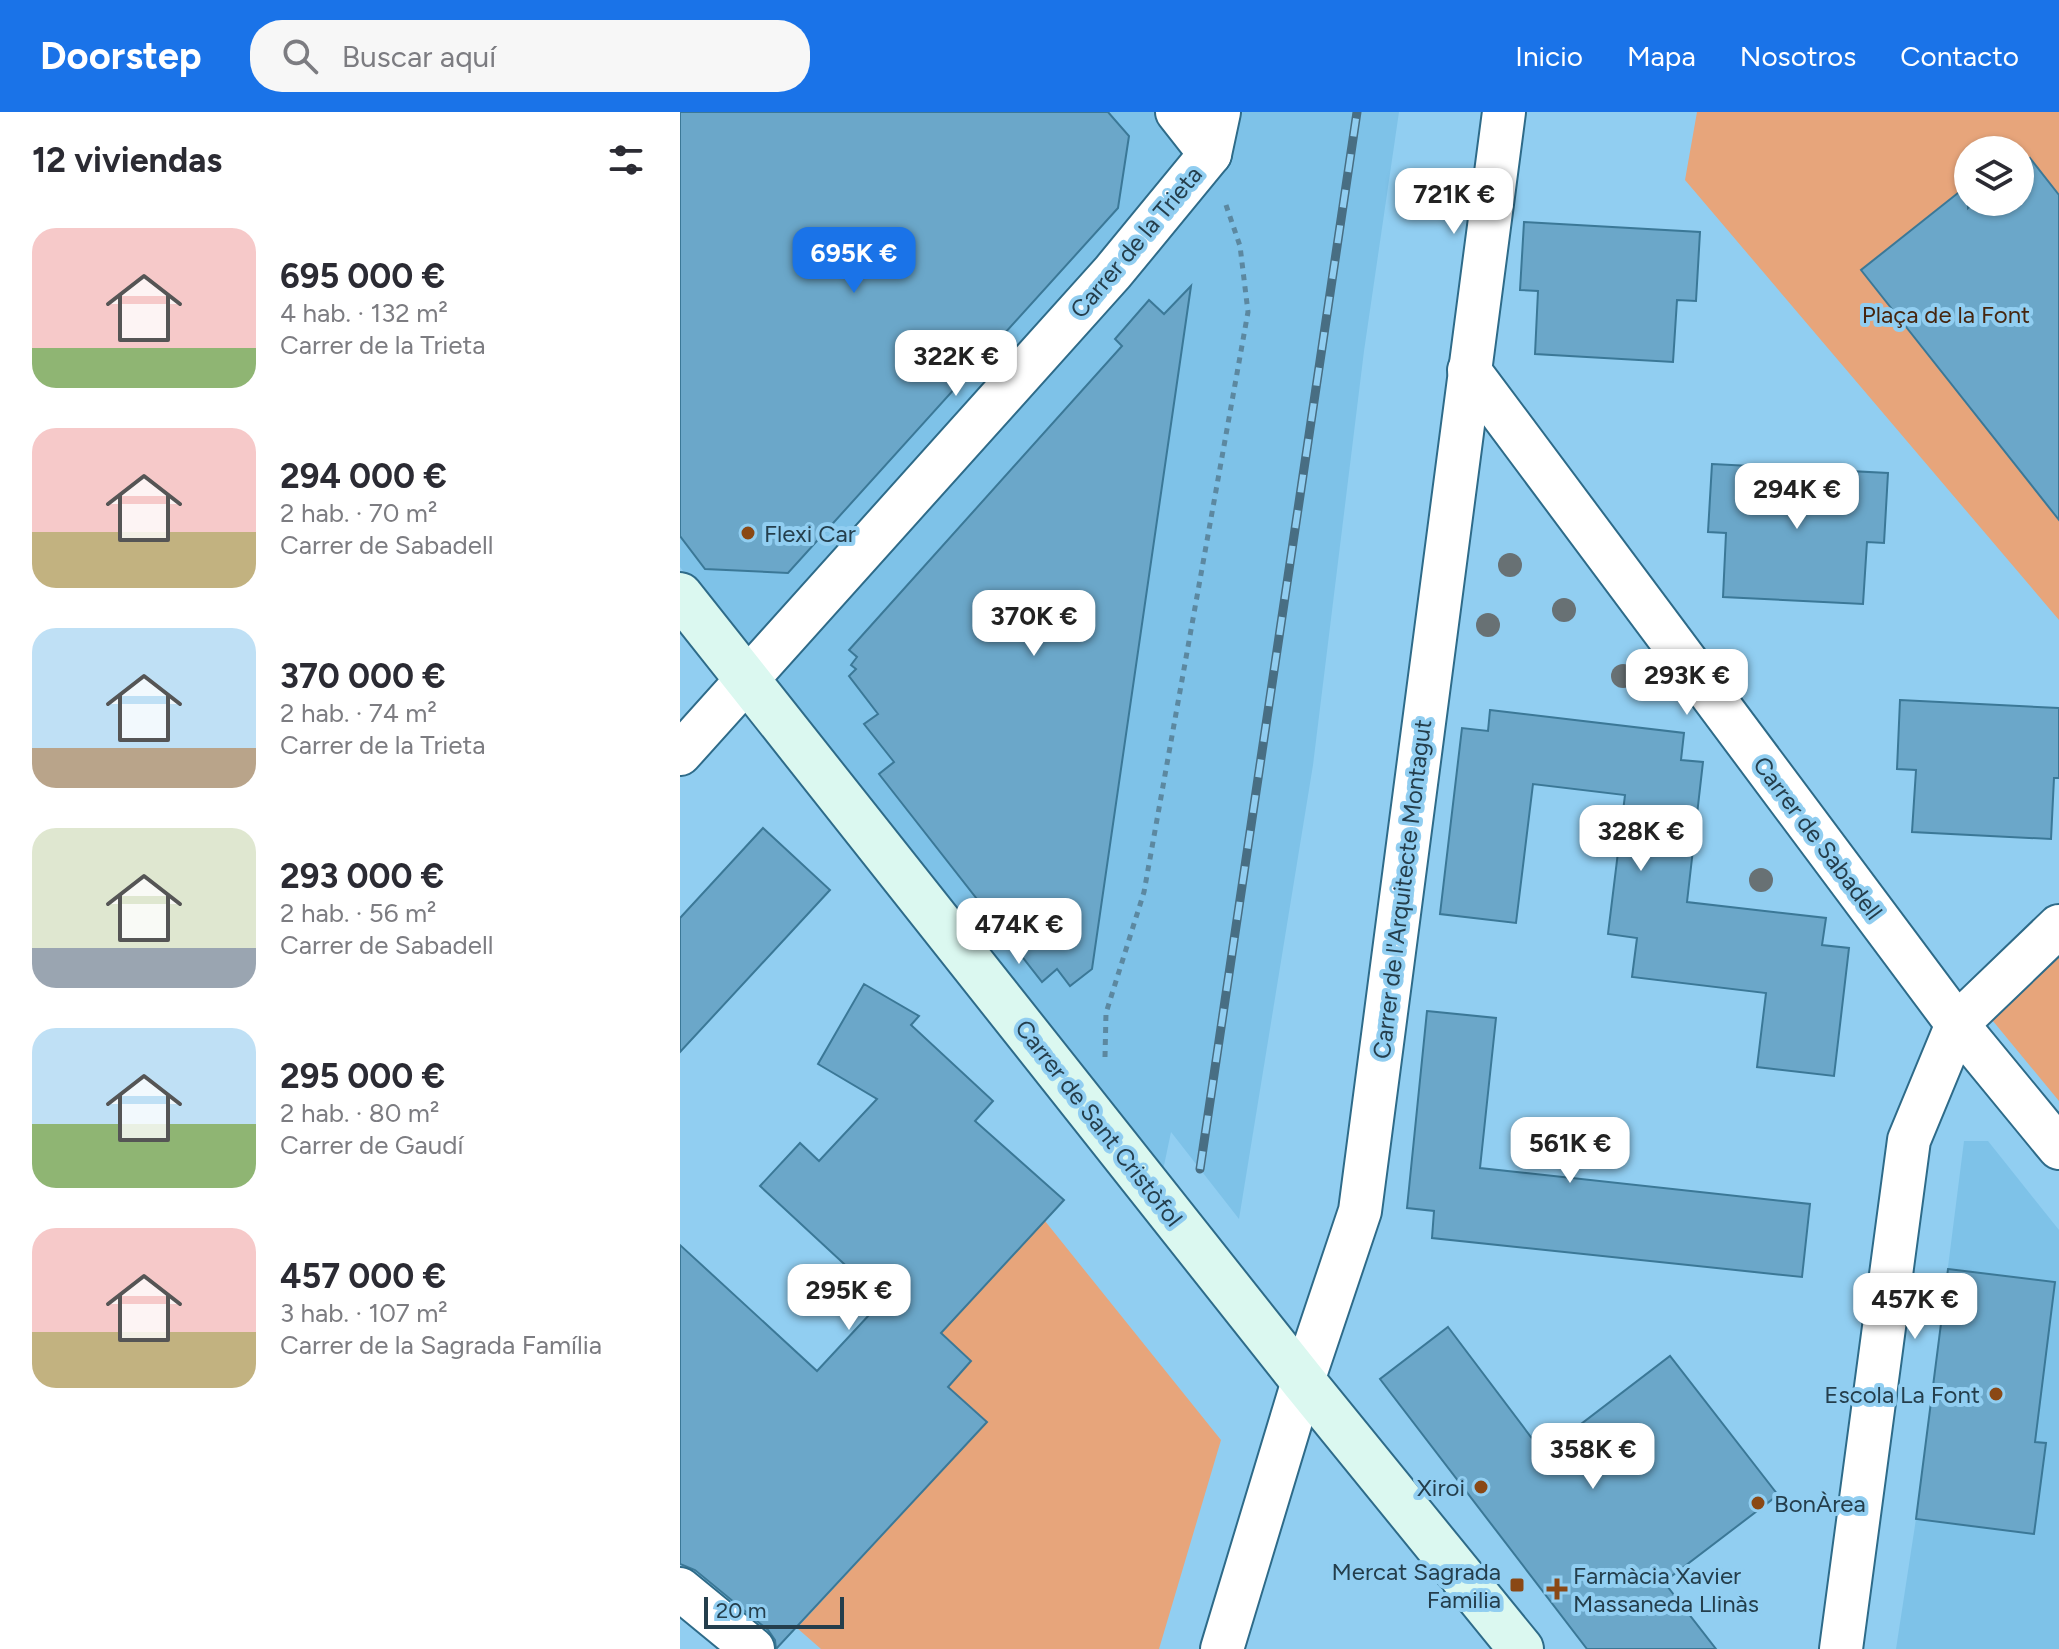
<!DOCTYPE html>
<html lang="es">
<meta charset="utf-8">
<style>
:root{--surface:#fff;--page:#f7f7f7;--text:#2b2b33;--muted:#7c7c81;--accent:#1a73e8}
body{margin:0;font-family:Figtree,sans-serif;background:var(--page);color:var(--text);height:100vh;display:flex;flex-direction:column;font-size:30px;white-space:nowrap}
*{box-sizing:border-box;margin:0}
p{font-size:26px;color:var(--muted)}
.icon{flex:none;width:44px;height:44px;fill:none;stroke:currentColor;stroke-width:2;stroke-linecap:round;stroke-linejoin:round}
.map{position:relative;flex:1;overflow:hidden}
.side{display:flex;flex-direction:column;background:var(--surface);width:680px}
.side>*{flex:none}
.fabs{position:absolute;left:1274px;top:24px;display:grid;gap:16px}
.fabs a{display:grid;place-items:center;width:80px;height:80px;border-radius:50%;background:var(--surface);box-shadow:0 2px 6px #0004;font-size:40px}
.scale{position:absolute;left:24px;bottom:20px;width:140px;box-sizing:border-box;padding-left:8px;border:4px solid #243e4c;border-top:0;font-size:22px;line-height:28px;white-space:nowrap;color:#243e4c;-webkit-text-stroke:6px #91cef1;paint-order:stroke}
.price{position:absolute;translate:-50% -68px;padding:0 18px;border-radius:16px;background:#fff;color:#222;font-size:26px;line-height:52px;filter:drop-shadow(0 2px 4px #0008)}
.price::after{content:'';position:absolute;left:50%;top:48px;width:24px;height:18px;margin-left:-12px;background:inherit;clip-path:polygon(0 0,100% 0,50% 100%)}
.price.active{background:var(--accent);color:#fff}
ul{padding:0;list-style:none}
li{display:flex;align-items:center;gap:24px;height:200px;padding:0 32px}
li span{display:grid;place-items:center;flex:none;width:224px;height:160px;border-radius:24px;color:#555}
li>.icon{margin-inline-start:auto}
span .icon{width:96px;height:96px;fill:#fffc;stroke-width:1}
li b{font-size:34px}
h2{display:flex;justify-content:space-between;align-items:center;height:96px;padding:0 32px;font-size:34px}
header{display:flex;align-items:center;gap:48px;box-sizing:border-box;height:112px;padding:0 40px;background:var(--accent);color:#fff}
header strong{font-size:38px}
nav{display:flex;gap:44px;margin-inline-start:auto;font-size:28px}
.search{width:560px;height:72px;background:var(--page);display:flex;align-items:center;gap:20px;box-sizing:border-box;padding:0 28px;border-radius:32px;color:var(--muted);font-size:30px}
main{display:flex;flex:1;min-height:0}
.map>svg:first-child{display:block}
.built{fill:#7ec2e8}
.green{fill:#e7a57b;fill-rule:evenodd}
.building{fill:#6ba7c9;stroke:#3b7897;stroke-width:2}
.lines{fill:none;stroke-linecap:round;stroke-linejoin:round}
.street-casing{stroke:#2e6b89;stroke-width:46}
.secondary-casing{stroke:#2e6b89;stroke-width:48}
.path{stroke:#5c88a0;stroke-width:5;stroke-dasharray:6 6;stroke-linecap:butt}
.street{stroke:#fff;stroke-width:42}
.secondary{stroke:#dbf8f0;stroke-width:44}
.rail-casing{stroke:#486e83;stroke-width:9}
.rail{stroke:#91cef1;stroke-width:6;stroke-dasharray:18;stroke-linecap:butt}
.tree{fill:#687174}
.poi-dot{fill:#8a4815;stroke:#91cef1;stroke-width:3}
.labels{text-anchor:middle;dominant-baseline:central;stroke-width:8;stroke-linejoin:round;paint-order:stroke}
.street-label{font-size:24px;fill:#243e4c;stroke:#91cef1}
.park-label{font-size:24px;fill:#46250e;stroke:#91cef1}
.poi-label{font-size:24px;fill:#243e4c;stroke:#91cef1;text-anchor:start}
</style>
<header>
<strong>Doorstep</strong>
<div class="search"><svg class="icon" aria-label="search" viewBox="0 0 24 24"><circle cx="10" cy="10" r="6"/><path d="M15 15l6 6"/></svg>Buscar aquí</div>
<nav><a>Inicio</a><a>Mapa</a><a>Nosotros</a><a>Contacto</a></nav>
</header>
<main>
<section class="side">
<h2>12 viviendas<svg class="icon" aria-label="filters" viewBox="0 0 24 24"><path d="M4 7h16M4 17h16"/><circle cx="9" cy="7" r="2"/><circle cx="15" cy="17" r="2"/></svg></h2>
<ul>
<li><span style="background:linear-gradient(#f6c9c9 75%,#8fb573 0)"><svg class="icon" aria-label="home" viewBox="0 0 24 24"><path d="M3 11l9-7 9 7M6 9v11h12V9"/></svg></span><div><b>695 000 €</b><p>4 hab. · 132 m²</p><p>Carrer de la Trieta</p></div></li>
<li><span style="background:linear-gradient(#f6c9c9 65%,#c2b280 0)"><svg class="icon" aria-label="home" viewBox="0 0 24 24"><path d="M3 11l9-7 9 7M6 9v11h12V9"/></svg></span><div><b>294 000 €</b><p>2 hab. · 70 m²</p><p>Carrer de Sabadell</p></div></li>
<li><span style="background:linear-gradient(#bfe0f5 75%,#b9a48a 0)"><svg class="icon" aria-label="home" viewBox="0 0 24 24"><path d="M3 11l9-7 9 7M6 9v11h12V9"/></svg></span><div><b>370 000 €</b><p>2 hab. · 74 m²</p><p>Carrer de la Trieta</p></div></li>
<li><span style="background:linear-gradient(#dfe7d0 75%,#9aa5b1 0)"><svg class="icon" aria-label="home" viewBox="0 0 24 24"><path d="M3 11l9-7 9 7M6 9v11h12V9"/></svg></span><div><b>293 000 €</b><p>2 hab. · 56 m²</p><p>Carrer de Sabadell</p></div></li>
<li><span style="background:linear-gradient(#bfe0f5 60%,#8fb573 0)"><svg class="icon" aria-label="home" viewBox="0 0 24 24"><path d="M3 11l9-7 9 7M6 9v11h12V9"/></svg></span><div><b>295 000 €</b><p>2 hab. · 80 m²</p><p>Carrer de Gaudí</p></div></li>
<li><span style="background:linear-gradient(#f6c9c9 65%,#c2b280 0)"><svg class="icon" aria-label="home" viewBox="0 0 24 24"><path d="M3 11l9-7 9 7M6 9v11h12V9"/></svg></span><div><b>457 000 €</b><p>3 hab. · 107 m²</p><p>Carrer de la Sagrada Família</p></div></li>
</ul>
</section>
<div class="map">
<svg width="1379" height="1537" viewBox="0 0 1379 1537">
<rect width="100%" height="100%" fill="#91cef1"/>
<g class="built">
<polygon points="0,0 719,0 684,239 633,653 559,1107 491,1020 481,1068 0,455"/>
<polygon points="1284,1029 1308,1029 1379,1118 1379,1537 1216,1537 1236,1407"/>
</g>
<g class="green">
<path d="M1017,0h362v508l-374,-440zM1288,38h52v52h-52z"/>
<polygon points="1379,832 1379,989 1308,903"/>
<polygon points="365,1109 541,1328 479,1537 141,1537 117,1516 307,1310 268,1275 261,1221"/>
</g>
<g class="building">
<polygon points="0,0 428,0 449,24 438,96 108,461 25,457 0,424"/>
<polygon points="1350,46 1379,83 1379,408 1181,158 1288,73 1288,96 1295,90 1340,90 1340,54"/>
<polygon points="844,110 1020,120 1016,189 997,188 993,250 855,242 858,179 840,178"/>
<polygon points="511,174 412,857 390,874 377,857 362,870 199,662 214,650 184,612 198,602 169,564 176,557 171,553 177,545 169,538 442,234 435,227 469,188 484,202"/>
<polygon points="1032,352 1208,361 1204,431 1187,430 1183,492 1043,485 1046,421 1028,420"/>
<polygon points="1220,588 1379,596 1379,666 1374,666 1371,727 1232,720 1236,658 1217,657"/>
<polygon points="810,598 1004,621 1001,648 1023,650 1007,790 1146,806 1142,833 1169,836 1154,964 1077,955 1086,881 952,865 957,826 928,822 945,683 853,672 836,811 760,802 782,616 808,619"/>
<polygon points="83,716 150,778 0,940 0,806"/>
<polygon points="184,872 239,904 231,913 313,989 295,1009 384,1088 261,1221 291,1249 268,1275 307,1310 96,1537 95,1528 88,1518 15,1458 0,1452 0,1133 137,1259 203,1188 80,1074 120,1031 139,1049 197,987 138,952"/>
<polygon points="747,899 816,906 800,1056 1130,1092 1122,1165 752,1126 754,1099 727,1096"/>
<polygon points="1268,1157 1375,1170 1355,1330 1366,1331 1354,1422 1236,1407"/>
<polygon points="768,1215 863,1341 990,1244 1098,1383 984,1470 1036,1537 907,1537 700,1267"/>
</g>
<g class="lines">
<defs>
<g id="street">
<polyline points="497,0 530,42"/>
<polyline points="789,258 1277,912 1379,1036"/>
<polyline points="0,642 433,160 530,42 539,0"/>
<polyline points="0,1477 73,1537"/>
<polyline points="542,1537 623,1269 680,1099 824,0"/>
<polyline points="1161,1537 1229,1028 1277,912 1379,814"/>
</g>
<polyline id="secondary" points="0,483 623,1269 841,1537"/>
</defs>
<use href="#street" class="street-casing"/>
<use href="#secondary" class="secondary-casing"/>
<polyline class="path" points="425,945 426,901 464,780 568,200 560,134 546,93"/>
<use href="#street" class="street"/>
<use href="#secondary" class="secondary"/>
<defs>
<polyline id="rail" points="520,1057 677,0"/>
</defs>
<use href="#rail" class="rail-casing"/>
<use href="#rail" class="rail"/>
</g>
<g class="tree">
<circle cx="830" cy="453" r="12"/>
<circle cx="884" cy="498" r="12"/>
<circle cx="808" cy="513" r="12"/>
<circle cx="943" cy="564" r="12"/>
<circle cx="1081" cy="768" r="12"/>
</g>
<g class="poi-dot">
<circle cx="68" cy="421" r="8"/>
<circle cx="1316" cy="1282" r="8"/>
<circle cx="801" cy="1375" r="8"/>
<circle cx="1078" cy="1391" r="8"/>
<rect x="829" y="1465" width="16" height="16" rx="4"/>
<path d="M873 1465h8v8h8v8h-8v8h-8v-8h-8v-8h8z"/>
</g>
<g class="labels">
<g class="street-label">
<text transform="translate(456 130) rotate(-50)">Carrer de la Trieta</text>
<text transform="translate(1138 726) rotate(53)">Carrer de Sabadell</text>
<text transform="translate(722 777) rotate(-83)">Carrer de l'Arquitecte Montagut</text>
<text transform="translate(419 1011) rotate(52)">Carrer de Sant Cristòfol</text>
</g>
<g class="park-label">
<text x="1266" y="202">Plaça de la Font</text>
</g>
<g class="poi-label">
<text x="84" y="421">Flexi Car</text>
<text x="1300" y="1282" text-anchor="end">Escola La Font</text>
<text x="785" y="1375" text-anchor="end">Xiroi</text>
<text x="1094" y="1391">BonÀrea</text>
<text x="821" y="1459" text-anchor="end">Mercat Sagrada<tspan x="821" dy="28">Familia</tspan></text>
<text x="893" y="1463">Farmàcia Xavier<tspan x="893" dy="28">Massaneda Llinàs</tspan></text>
</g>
</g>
</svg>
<div class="fabs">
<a><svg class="icon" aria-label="layers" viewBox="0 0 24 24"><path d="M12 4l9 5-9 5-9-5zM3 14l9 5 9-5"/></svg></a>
</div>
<div class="scale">20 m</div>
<b class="price" style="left:774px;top:124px">721K €</b>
<b class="price active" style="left:174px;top:183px">695K €</b>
<b class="price" style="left:276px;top:286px">322K €</b>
<b class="price" style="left:1117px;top:419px">294K €</b>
<b class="price" style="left:354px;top:546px">370K €</b>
<b class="price" style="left:1007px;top:605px">293K €</b>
<b class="price" style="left:961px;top:761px">328K €</b>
<b class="price" style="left:339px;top:854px">474K €</b>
<b class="price" style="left:890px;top:1073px">561K €</b>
<b class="price" style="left:169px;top:1220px">295K €</b>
<b class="price" style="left:1235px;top:1229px">457K €</b>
<b class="price" style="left:913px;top:1379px">358K €</b>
</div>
</main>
